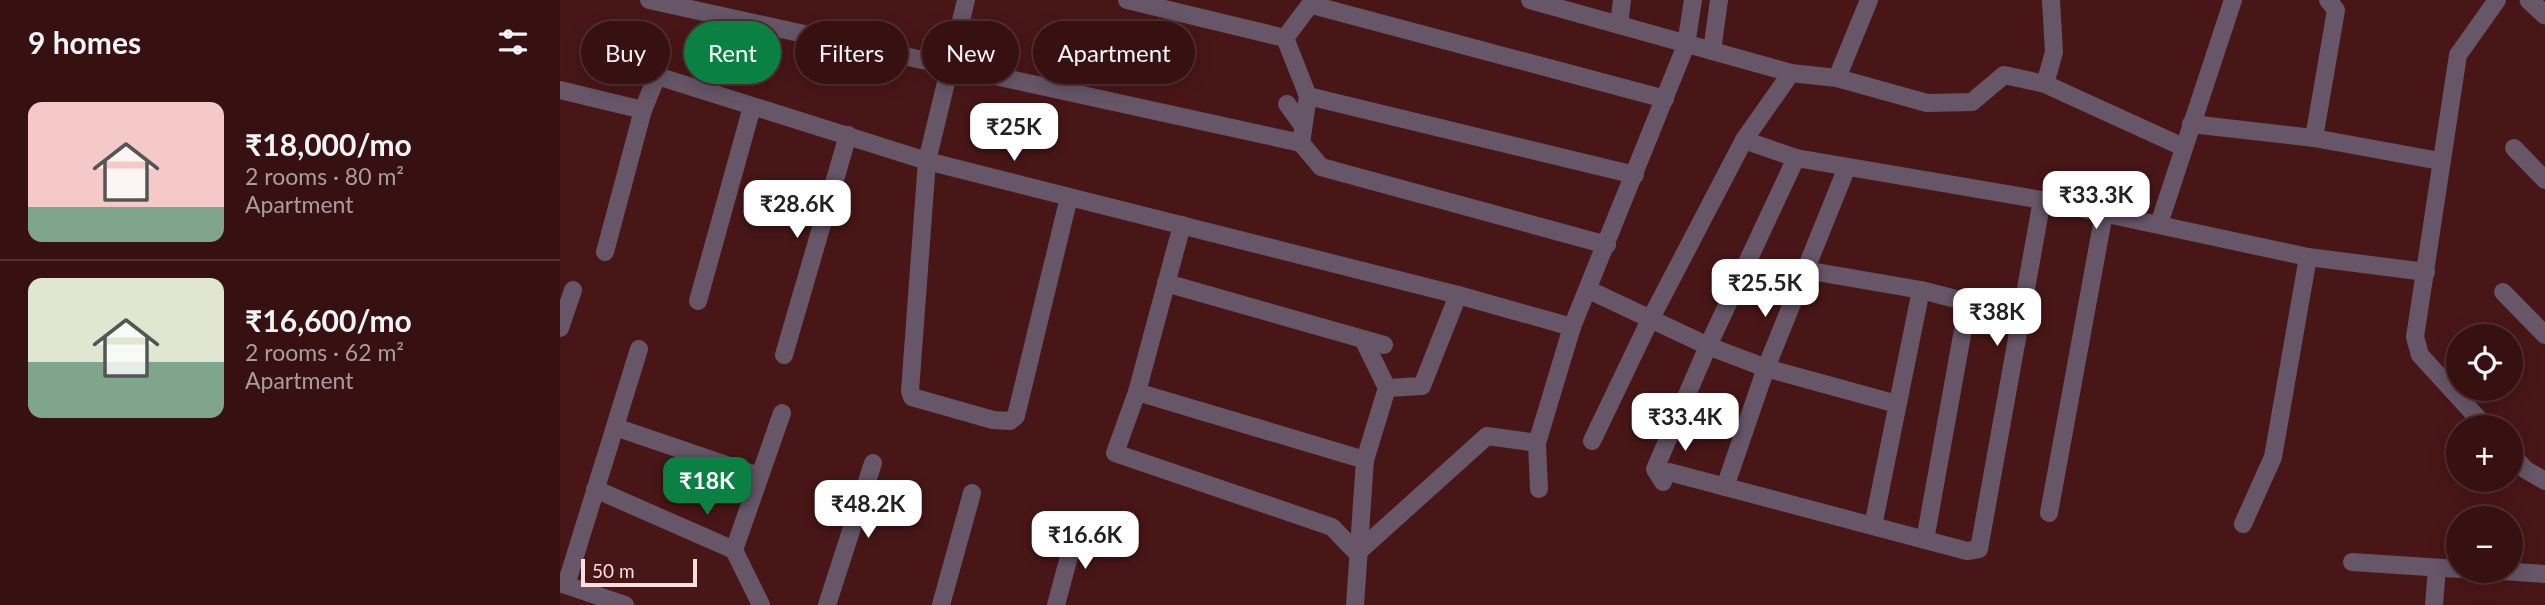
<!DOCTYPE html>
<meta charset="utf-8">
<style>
:root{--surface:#371011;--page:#421e1f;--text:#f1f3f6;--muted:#aa9d9f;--line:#513031;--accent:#0b8043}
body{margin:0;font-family:Lato,sans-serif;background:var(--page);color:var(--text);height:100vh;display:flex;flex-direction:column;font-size:26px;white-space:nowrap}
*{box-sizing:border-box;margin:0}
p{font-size:23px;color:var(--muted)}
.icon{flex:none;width:38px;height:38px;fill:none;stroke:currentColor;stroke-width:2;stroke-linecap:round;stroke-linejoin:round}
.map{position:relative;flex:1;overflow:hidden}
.side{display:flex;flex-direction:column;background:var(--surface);width:560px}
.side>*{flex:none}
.guide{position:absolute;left:21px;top:21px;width:665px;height:63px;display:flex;gap:14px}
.fabs{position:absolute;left:1886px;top:324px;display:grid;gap:14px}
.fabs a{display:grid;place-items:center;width:77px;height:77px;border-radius:50%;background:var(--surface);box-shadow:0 4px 18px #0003,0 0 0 2px var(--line);font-size:35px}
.scale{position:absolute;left:21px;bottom:18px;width:116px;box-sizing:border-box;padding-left:7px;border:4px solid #fbdfdd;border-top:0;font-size:19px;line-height:24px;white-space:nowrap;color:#fbdfdd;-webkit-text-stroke:5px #491617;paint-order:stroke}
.price{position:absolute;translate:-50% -60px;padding:0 16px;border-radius:14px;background:#fff;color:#222;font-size:23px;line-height:46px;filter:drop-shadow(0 2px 4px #0008)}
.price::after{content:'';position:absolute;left:50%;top:42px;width:21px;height:16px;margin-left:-10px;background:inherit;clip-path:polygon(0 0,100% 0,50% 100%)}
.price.current{background:var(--accent);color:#fff}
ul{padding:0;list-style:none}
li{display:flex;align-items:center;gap:21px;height:175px;padding:0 28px}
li+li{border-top:2px solid var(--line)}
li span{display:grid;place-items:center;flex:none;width:196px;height:140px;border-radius:14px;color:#555}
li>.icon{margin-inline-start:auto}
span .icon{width:84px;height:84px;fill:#fffc;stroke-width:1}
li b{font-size:30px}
h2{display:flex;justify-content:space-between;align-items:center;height:84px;padding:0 28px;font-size:30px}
.pill{padding:0 24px;border-radius:32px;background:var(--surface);box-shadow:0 4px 18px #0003,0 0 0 2px var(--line);font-size:24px;line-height:63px}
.pill.current{background:var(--accent);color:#fff}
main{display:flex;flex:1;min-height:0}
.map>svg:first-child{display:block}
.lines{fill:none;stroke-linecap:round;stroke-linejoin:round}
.minor{stroke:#665668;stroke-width:18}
.tertiary{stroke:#665668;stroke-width:19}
</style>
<main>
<section class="side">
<h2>9 homes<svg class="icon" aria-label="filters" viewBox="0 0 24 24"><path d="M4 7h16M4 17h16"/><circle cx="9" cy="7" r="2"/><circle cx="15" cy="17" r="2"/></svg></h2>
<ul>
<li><span style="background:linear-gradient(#f6c9c9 75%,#7fa58c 0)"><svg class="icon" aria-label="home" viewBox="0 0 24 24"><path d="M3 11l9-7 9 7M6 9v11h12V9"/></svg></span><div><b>₹18,000/mo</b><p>2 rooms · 80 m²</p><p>Apartment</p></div></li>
<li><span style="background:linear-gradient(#dfe7d0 60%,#7fa58c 0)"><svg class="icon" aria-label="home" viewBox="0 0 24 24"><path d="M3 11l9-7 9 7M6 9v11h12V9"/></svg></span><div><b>₹16,600/mo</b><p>2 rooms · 62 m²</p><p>Apartment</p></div></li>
</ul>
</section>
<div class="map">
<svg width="1985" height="605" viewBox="0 0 1985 605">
<rect width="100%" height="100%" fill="#491617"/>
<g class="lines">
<g class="minor">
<polyline points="89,0 741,143 761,167 1047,245"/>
<polyline points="406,0 367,161 350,391 352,397 433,420 450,421 456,416 509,197"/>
<polyline points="567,0 725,38 748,96 741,143"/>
<polyline points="970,0 1231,73 1277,78 1367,103 1412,102 1444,75 1485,84 1623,147"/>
<polyline points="1059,25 1062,0"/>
<polyline points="725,38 749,6 756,6 1105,99"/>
<polyline points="1152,51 1159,0"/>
<polyline points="1277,78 1309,0"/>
<polyline points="1485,84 1494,52 1491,0"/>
<polyline points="0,90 83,110"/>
<polyline points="748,96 1075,175"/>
<polyline points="727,104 743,126"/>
<polyline points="1631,124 1754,138 1880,161"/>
<polyline points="1754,138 1776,10 1768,0"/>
<polyline points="1184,140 1236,158 1482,200 1748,257 1713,457 1683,524"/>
<polyline points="1954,148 1985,180"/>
<polyline points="1599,224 1673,0"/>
<polyline points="622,225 577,392 555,453 772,527 797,553 927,436 977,443"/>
<polyline points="45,252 83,110 97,76 367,161 898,295 1012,327"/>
<polyline points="1748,257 1866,272"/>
<polyline points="1245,270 1361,290 1462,316"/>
<polyline points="606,283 824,345"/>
<polyline points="1029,290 1148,346 1206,368 1337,404"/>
<polyline points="1943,292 1985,335"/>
<polyline points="138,301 192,107"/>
<polyline points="0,328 13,290"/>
<polyline points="803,339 827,388 805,460"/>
<polyline points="224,355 288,135"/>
<polyline points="827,388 862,386 898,295"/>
<polyline points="577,392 805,460 795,605"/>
<polyline points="55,427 199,476"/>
<polyline points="1926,427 1860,355 1855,337 1898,55 1937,0"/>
<polyline points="1032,441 1090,320 1184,140 1231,73"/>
<polyline points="1951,454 1966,470 1985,481"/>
<polyline points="1109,472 1407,551 1419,549 1482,200"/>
<polyline points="1103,482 1095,469 1148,346 1236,158"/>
<polyline points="1165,487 1206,368 1287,167"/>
<polyline points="35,489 174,550 201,605"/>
<polyline points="979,489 977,443 1012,327 1126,45 1133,0"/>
<polyline points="1489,513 1544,213"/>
<polyline points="1313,526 1361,290"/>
<polyline points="1365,540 1408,302"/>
<polyline points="174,550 222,413"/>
<polyline points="1792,562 1899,569"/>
<polyline points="1927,570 1985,574"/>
<polyline points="0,583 65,605"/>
<polyline points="6,585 79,349"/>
<polyline points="267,605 313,463"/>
<polyline points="381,605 412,493"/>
<polyline points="496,605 517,527"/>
<polyline points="1874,605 1877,568"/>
</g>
<polyline class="tertiary" points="1969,0 1985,15"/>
</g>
</svg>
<div class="fabs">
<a><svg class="icon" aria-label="locate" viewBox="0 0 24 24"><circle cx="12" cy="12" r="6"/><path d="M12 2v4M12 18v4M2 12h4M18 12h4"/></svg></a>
<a>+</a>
<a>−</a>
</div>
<div class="scale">50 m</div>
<b class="price" style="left:454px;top:163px">₹25K</b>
<b class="price" style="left:1536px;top:231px">₹33.3K</b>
<b class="price" style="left:237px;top:240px">₹28.6K</b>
<b class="price" style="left:1205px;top:319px">₹25.5K</b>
<b class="price" style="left:1437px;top:348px">₹38K</b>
<b class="price" style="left:1125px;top:453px">₹33.4K</b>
<b class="price current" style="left:147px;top:517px">₹18K</b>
<b class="price" style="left:308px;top:540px">₹48.2K</b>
<b class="price" style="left:525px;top:571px">₹16.6K</b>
<div class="guide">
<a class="pill">Buy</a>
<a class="pill current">Rent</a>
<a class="pill">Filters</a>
<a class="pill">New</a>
<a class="pill">Apartment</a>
</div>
</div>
</main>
